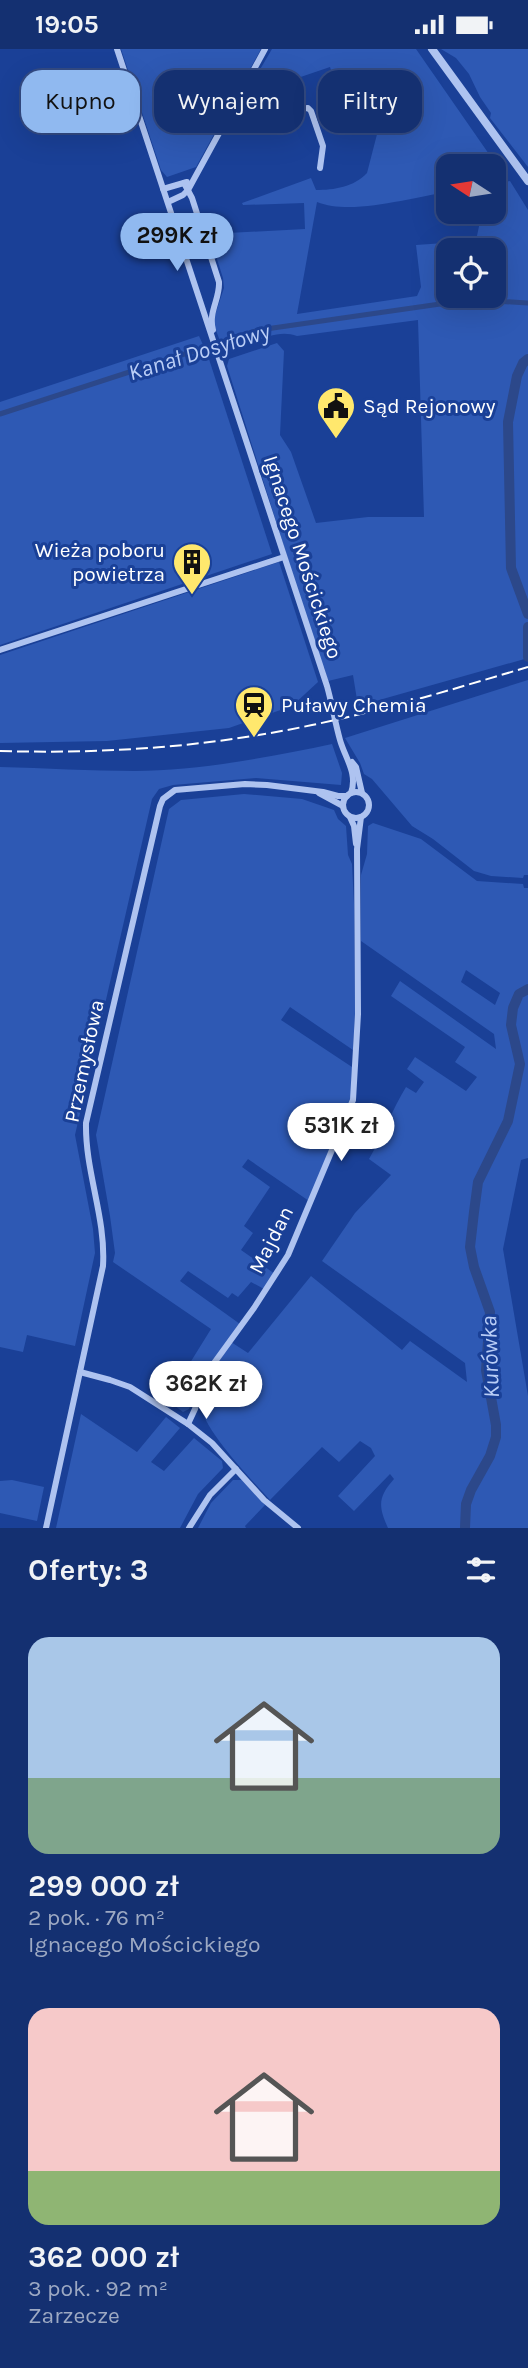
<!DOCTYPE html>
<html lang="pl">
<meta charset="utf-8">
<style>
:root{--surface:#143071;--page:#213c79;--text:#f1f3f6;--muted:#9da9c3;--line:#334b84;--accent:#90b9f0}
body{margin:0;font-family:Karla,sans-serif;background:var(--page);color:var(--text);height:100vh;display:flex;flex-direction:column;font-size:26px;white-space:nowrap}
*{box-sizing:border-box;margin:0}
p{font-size:23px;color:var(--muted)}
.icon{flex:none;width:38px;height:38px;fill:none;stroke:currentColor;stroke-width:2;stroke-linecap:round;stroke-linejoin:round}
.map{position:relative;height:1479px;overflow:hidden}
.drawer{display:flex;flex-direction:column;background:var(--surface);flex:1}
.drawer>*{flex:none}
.guide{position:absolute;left:21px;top:21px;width:486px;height:63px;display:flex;gap:14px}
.needle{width:46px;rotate:282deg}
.controls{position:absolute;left:436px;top:105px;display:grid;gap:14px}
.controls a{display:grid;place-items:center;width:70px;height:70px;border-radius:14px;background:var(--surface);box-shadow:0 7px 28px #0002,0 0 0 2px var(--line);font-size:35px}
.price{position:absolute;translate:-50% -60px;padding:0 16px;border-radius:24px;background:#fff;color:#222;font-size:23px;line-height:46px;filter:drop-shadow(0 2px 4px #0008)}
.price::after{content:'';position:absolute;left:50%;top:42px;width:21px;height:16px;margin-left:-10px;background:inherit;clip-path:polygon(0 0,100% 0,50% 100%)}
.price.selected{background:var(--accent);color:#111}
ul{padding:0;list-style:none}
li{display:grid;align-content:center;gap:14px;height:371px;padding:0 28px}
li span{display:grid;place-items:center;height:217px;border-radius:21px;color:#555}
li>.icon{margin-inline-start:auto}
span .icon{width:126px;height:126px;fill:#fffc;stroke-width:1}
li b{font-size:30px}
h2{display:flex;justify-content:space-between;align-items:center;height:84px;padding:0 28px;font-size:30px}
.tag{padding:0 24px;border-radius:21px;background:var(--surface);box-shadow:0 7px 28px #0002,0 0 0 2px var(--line);font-size:24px;line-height:63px}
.tag.selected{background:var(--accent);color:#111}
.status{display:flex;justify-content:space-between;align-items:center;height:49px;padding:0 35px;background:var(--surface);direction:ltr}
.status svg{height:19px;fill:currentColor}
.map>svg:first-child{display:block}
.green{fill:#2e59b4;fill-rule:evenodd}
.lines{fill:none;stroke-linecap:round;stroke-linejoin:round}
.canal{stroke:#2c488a;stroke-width:5}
.river{stroke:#2c488a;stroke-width:10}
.minor{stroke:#aec3f0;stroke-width:6}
.tertiary{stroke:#aec3f0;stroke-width:8}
.rail{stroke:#fff;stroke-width:2;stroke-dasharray:12 5;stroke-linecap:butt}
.labels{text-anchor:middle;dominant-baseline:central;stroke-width:6;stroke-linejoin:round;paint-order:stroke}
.poi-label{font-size:21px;fill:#fff;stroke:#1a4097;text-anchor:start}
.street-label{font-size:21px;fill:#fff;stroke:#1a4097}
.water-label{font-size:23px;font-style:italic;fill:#bacef7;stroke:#1a4097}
</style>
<div class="status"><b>19:05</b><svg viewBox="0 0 49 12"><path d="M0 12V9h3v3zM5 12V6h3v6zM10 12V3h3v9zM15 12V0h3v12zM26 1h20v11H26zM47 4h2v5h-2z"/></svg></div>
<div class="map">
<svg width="528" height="1479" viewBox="0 0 528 1479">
<rect width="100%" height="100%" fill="#1a4097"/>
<g class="green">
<polygon points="121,0 261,0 196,118 167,128 161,121"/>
<path d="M272,0h144l75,108 1,9h-44v26c-36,5 -96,24 -131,10l-20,112 120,-18 4,-9 -5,-42 43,-3 -2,8h-9v46h46v-46h-20l8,-38h12v-28l16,-3 18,29v448l-170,48 -5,-31 -25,6 -4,-14h-2l-95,-301 2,-7 48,-16 7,8 -4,84 11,17 25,71 52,-6h56l-6,-197 -121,16c-26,-10 -53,16 -74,13l-9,-24v-7l10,-30 -1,-10 -14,-44 96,-5 -1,-26 -61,2 -1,-2 69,-25 5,12c18,0 38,-3 51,-17l16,-62 -10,-33 -35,12 -8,-23 -47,16 -4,16 -31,-9z"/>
<polygon points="441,0 528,0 528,118 490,69 491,64 480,48 469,25 456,9"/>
<polygon points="199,287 208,307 272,505 0,596 0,353"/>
<polygon points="279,513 318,633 292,657 229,679 107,692 0,694 0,606"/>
<polygon points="528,631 528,826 524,826 523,829 491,827 474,822 433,790 412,777 372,730 364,725 360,714 345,689"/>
<path d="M332,695l10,29 -1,12 -85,-7 -83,7 -14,4 -7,10 -77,336 18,94 2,24 -20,93 -48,-11 -4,17 -23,-5v-580c45,1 90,4 135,4 61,0 136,-14 197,-27z"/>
<polygon points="244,745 302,750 334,761 338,770 346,777 348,806 352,815 354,855 355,964 353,1001 290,958 281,971 352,1018 351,1050 309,1152 248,1110 242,1118 270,1138 244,1177 253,1184 241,1201 275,1225 264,1240 251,1233 238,1248 232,1244 228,1249 188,1222 180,1232 240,1275 202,1327 189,1360 183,1363 167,1351 211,1280 113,1213 115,1204 110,1167 96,1086 169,760 181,751"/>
<path d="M373,774l48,16 56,42 46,3 1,4h4v270l-7,2 -18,89 25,147v132h-140c-10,-22 -10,-31 6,-49l-4,-5 -36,37 -16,-15 37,-40 -4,-8 -11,-7 -21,21 -17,-15 -52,53c-17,-19 -73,-76 -70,-101 2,-16 23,-42 31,-57l17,11 63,-77 91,74 8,-9 57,41 -2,-19 -143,-102 33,-48 36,-38 -22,-16c14,-24 23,-49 37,-72l10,6 8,-11 -17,-13 8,-12 51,34 11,-14 -22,-15 10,-15 -74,-51 9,-15 96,68 -2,-15 -133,-93v-66l6,-21 1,-28zM466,921l34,23 -5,12 -34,-23z"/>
<polygon points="81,1365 137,1403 166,1368 180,1379 151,1413 164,1422 194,1389 222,1412 223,1419 198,1445 180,1479 56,1479"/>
<polygon points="12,1431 44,1438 37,1472 0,1464 0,1432"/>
<polygon points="233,1431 242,1431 265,1456 245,1477 246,1479 198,1479 211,1454"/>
</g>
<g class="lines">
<polyline class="canal" points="0,365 259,281 454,253 493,252 528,254"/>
<g class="river">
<polyline points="528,310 523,314 517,327 508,373 511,519 528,565"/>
<polyline points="528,578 528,608"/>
<polyline points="465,1479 466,1455 471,1441 490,1407 496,1388 496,1376 486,1321 490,1263 474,1218 470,1198 474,1163 478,1133 508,1072 520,1015 511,976 513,959 519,945 528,940"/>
</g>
<g class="minor">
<path d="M117,0l210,637c5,18 8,36 13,54 5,18 18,33 11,53"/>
<path d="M239,48c8,5 10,17 19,21 11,6 36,-10 50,-10l3,3 12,35 -3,22"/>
<path d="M184,134l8,15 27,84c1,17 -11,30 -6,48"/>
<polyline points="163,140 187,133"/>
<polyline points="168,153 183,146 188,141 265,0"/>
<polyline points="0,601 284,508"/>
<polyline points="352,713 356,718 362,744"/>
<circle cx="356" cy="756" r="13"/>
<polyline points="319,744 343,757"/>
<polyline points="350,768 354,777 356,795"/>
<polyline points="80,1323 110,1331 130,1338 188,1375 212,1394 264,1451 298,1479"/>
<polyline points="188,1375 195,1360 202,1333 209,1321 254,1259 288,1206 353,1051 358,965 357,800 361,768"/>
<path d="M46,1479l57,-262c3,-49 -18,-94 -17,-143l74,-317 3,-7 12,-9 70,-6 22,1 56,7 15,4h9"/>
<polyline points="189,1479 210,1446 236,1420"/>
</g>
<polyline class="tertiary" points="432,0 528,132"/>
<path class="rail" d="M0,702c105,3 209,-4 312,-26 73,-15 145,-37 216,-58"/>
</g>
<defs>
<symbol id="civic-pin" viewBox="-11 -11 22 30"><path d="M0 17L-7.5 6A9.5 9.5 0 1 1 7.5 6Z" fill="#ffe86d" stroke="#1a4097"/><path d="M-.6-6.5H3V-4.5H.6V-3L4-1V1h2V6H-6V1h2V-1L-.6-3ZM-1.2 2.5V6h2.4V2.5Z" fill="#111"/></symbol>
<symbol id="building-pin" viewBox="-11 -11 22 30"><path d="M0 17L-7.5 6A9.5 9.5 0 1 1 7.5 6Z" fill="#ffe86d" stroke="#1a4097"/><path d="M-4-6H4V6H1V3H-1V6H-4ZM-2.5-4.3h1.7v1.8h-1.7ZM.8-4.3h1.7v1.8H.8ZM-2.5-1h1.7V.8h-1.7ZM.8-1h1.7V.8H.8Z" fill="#111"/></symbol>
<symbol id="station-pin" viewBox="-11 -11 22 30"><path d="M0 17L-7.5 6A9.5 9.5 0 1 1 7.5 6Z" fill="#ffe86d" stroke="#1a4097"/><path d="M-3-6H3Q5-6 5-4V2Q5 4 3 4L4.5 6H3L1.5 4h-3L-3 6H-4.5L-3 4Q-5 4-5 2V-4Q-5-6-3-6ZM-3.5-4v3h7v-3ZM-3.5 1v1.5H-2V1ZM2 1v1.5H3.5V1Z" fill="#111"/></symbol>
</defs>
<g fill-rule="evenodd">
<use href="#civic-pin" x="314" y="335" width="44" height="60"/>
<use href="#building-pin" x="170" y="491" width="44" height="60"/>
<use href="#station-pin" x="232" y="634" width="44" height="60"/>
</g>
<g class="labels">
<g class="poi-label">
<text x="363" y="357">Sąd Rejonowy</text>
<text x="165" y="501" text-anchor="end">Wieża poboru<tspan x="165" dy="24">powietrza</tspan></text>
<text x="281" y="656">Puławy Chemia</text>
</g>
<g class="street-label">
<text transform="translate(303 508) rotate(72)">Ignacego Mościckiego</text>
<text transform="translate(84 1012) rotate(-78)">Przemysłowa</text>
<text transform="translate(271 1191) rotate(-63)">Majdan</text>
</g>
<g class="water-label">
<text transform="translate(199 303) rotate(-17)">Kanał Dosyłowy</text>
<text transform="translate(490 1308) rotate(-92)">Kurówka</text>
</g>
</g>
</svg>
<div class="controls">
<a><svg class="needle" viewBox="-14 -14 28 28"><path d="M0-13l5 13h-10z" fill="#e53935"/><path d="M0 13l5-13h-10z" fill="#9da9c3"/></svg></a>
<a><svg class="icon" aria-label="locate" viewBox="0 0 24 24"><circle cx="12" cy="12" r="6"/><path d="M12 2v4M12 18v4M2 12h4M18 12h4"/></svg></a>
</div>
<b class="price selected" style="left:177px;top:224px">299K zł</b>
<b class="price" style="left:341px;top:1114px">531K zł</b>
<b class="price" style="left:206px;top:1372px">362K zł</b>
<div class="guide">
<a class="tag selected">Kupno</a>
<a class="tag">Wynajem</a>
<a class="tag">Filtry</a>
</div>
</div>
<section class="drawer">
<h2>Oferty: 3<svg class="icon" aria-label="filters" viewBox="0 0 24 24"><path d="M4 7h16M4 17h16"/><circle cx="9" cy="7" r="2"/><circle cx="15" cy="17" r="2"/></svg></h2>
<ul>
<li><span style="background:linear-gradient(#a9c7e8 65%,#7fa58c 0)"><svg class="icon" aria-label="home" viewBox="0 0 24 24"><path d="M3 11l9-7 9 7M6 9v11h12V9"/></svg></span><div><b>299 000 zł</b><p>2 pok. · 76 m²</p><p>Ignacego Mościckiego</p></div></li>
<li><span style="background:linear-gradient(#f6c9c9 75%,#8fb573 0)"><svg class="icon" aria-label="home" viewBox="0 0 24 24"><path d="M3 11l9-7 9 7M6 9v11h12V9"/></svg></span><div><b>362 000 zł</b><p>3 pok. · 92 m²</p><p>Zarzecze</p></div></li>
</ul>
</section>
